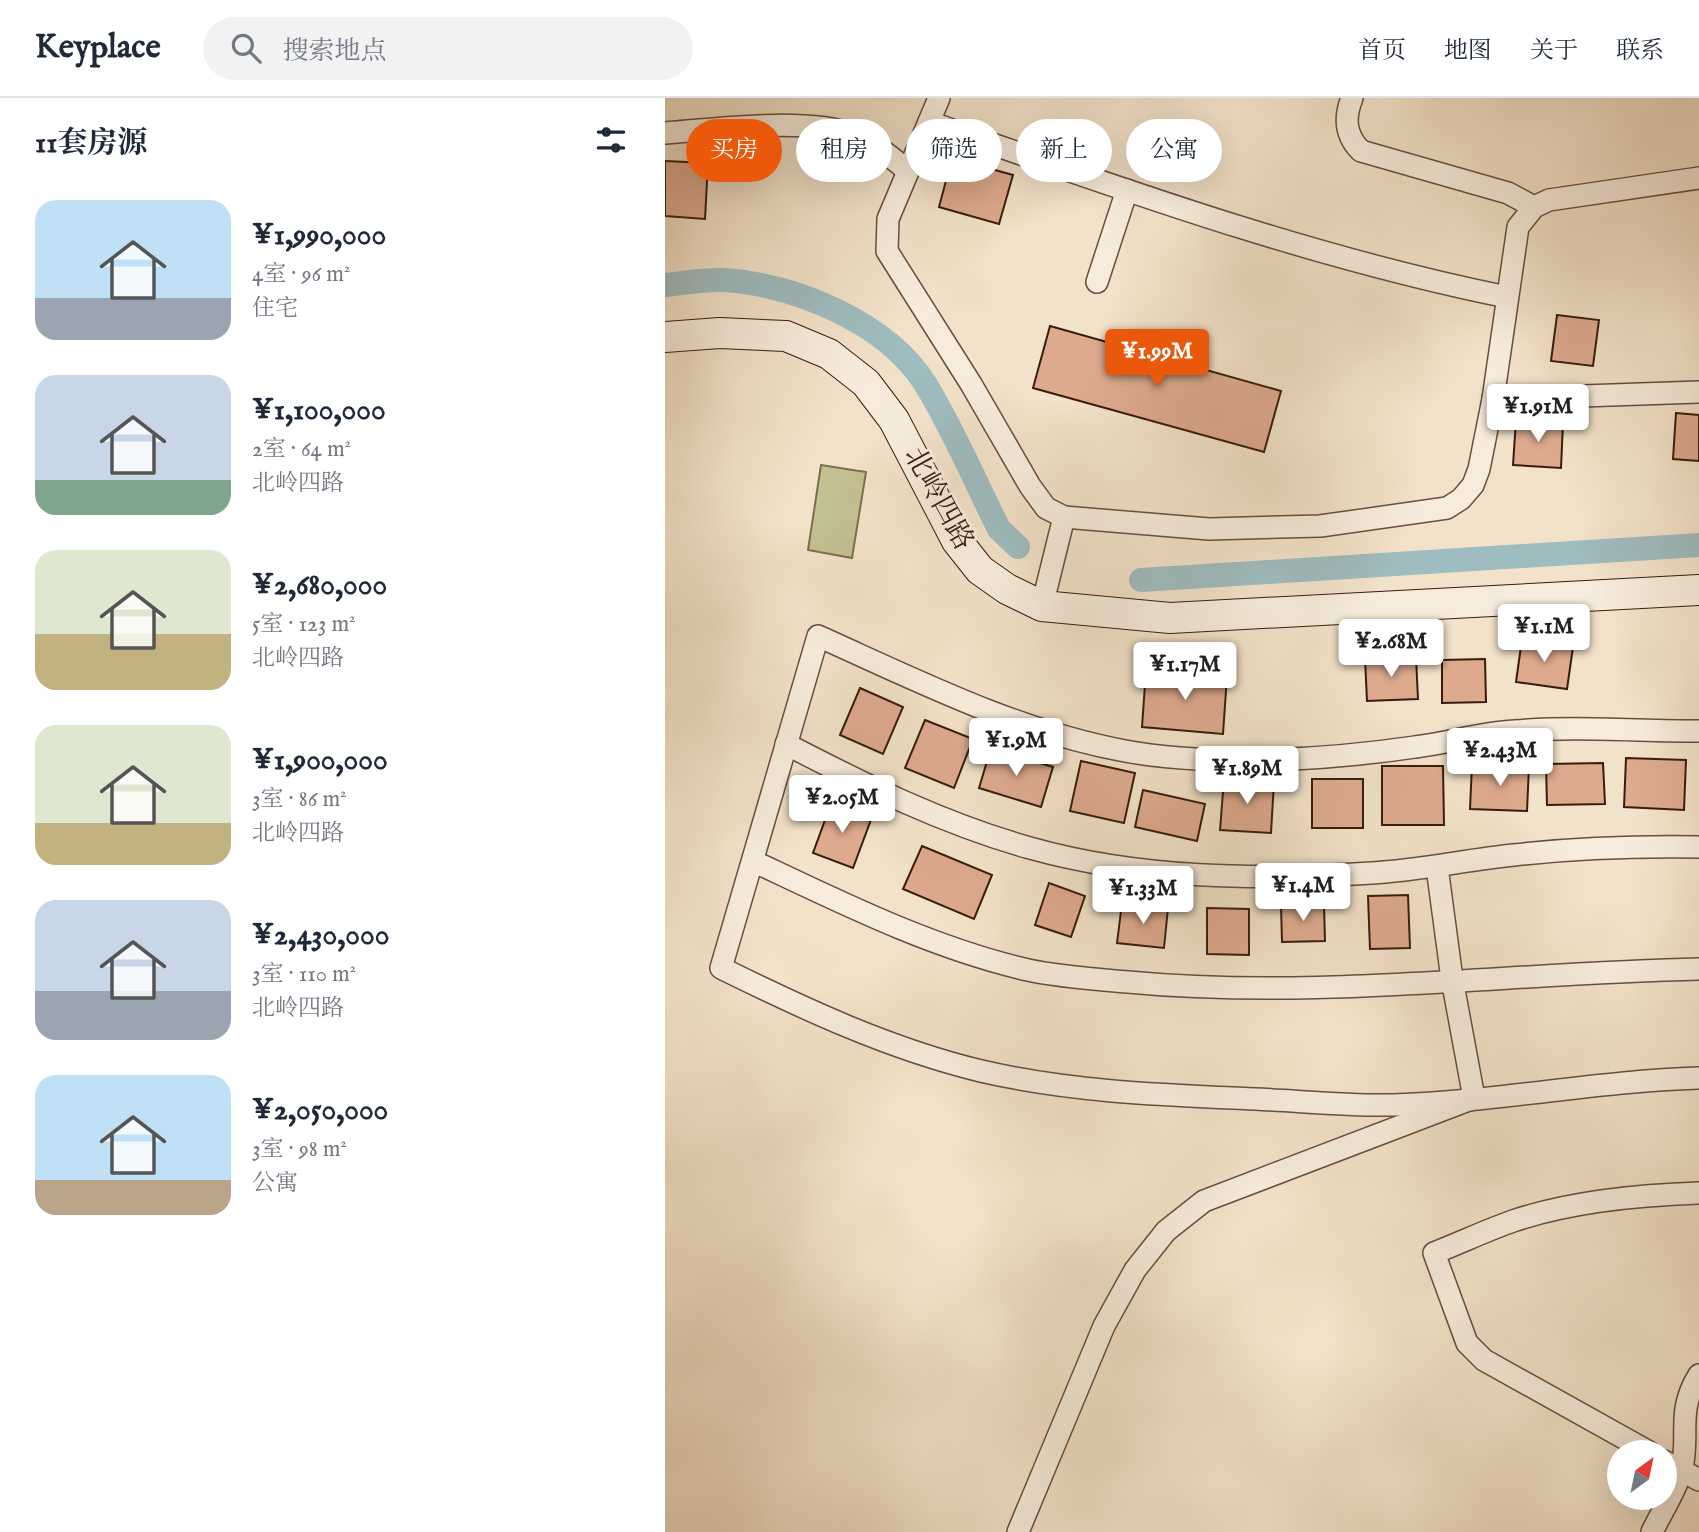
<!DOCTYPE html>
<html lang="zh">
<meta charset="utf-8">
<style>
:root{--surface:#fff;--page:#f2f2f3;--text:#1f2937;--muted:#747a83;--line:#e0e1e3;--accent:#ea580c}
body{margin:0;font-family:"IM FELL English","Noto Serif SC",serif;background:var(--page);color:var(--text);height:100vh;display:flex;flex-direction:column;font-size:26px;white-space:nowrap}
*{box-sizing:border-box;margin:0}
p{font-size:23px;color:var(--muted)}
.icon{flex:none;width:38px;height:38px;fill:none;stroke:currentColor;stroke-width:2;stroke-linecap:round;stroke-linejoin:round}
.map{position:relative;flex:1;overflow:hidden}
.panel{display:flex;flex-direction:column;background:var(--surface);width:665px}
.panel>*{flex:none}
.top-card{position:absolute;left:21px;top:21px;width:665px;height:63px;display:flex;gap:14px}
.needle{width:46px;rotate:33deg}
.tools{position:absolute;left:942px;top:1342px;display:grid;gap:14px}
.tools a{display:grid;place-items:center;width:70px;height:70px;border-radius:50%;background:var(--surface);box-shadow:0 7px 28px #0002;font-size:35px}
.price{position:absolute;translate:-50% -60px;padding:0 16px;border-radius:7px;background:#fff;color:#222;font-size:23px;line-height:46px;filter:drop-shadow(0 2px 4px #0008)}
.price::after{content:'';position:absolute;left:50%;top:42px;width:21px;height:16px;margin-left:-10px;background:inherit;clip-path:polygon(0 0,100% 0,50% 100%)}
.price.active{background:var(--accent);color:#fff}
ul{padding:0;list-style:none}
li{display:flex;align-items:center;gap:21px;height:175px;padding:0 35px}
li span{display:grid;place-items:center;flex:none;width:196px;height:140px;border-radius:21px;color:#555}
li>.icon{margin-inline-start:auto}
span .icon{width:84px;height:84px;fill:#fffc;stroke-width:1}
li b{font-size:30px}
h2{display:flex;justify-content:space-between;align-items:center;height:84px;padding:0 35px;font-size:30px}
.chip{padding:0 24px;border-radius:32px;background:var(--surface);box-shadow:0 7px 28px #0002;font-size:24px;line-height:63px}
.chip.active{background:var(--accent);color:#fff}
header{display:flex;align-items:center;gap:42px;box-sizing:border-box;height:98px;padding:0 35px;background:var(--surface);border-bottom:2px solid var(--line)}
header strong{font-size:33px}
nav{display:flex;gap:38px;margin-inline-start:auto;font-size:24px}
.search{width:490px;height:63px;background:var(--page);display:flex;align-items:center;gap:18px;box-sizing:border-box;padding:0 24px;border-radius:38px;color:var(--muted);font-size:26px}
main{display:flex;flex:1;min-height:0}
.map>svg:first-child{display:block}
.green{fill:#c3c091;stroke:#7e6e50;stroke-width:2}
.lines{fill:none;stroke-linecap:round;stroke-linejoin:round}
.canal{stroke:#9fbcc0;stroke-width:24}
.building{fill:#ddaa8e;stroke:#391c0f;stroke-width:2}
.street-casing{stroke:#674e3e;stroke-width:24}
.secondary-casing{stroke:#391c0f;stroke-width:32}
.street{stroke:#f7ecdc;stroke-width:21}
.secondary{stroke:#f7ecdc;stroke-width:30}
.labels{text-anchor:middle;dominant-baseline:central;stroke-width:6;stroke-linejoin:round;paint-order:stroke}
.street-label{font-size:28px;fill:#391c0f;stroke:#f7ecdc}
</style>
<header>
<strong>Keyplace</strong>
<div class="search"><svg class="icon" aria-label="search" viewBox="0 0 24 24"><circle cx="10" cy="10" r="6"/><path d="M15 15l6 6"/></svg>搜索地点</div>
<nav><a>首页</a><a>地图</a><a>关于</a><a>联系</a></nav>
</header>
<main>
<section class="panel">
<h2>11套房源<svg class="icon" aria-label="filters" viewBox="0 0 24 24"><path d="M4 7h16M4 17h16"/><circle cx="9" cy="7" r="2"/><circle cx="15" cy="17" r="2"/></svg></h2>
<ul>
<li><span style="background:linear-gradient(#bfe0f5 70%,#9aa5b1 0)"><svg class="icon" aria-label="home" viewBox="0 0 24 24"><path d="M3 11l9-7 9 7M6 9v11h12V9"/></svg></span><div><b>¥1,990,000</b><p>4室 · 96 m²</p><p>住宅</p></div></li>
<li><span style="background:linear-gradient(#c9d6e8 75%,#7fa58c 0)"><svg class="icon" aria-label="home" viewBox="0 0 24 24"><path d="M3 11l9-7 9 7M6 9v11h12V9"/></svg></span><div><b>¥1,100,000</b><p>2室 · 64 m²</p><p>北岭四路</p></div></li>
<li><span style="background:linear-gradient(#dfe7d0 60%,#c2b280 0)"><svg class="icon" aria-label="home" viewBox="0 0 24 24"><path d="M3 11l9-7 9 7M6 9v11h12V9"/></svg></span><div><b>¥2,680,000</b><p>5室 · 123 m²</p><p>北岭四路</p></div></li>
<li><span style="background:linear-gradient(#dfe7d0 70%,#c2b280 0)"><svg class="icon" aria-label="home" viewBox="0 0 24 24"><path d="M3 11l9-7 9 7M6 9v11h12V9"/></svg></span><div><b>¥1,900,000</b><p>3室 · 86 m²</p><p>北岭四路</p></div></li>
<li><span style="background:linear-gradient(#c9d6e8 65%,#9aa5b1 0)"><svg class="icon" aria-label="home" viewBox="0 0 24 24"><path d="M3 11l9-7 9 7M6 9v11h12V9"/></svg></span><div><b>¥2,430,000</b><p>3室 · 110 m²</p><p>北岭四路</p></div></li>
<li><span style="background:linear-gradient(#bfe0f5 75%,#b9a48a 0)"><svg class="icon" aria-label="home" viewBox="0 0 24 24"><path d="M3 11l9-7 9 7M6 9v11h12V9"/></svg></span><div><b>¥2,050,000</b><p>3室 · 98 m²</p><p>公寓</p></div></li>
</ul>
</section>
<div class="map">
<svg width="1034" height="1434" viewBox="0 0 1034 1434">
<rect width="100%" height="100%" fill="#f2e2c9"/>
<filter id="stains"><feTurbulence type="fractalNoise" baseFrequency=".00286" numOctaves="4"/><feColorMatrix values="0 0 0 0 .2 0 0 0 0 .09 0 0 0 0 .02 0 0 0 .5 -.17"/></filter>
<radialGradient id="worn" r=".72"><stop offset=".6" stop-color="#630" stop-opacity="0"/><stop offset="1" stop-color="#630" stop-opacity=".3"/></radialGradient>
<polygon class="green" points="156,367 201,374 187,460 143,452"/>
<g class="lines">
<g class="canal">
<path d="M0,187c19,-2 40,-6 59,-5 70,4 164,43 202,105 28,46 49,96 73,144l19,18"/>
<polyline points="476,482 1034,447"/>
</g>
</g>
<g class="building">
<polygon points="287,60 348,77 334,126 274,109"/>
<polygon points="0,63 43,65 40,121 0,118"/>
<polygon points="892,217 934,222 928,268 886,263"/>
<polygon points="385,228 616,293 599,354 368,290"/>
<polygon points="1011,315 1034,317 1034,363 1008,361"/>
<polygon points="851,322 898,325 896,370 848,367"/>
<polygon points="857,541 908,549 902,591 851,584"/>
<polygon points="751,559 753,601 702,603 700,561"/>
<polygon points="820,561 821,604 777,605 777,562"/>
<polygon points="481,572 562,578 558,636 477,629"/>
<polygon points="195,590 238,609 218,656 175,637"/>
<polygon points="260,622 308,641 289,690 240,670"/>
<polygon points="326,650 388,669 376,709 314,690"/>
<polygon points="961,660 1021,662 1019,712 959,709"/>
<polygon points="416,663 470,675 459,725 405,713"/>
<polygon points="938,665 940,706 882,707 881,666"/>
<polygon points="807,666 864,668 862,713 805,711"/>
<polygon points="717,668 778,668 779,727 717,727"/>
<polygon points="559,681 609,684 606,735 555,732"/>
<rect x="647" y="681" width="51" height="49"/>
<polygon points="478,692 540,706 532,743 470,729"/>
<polygon points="167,703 207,719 188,770 148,755"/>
<polygon points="257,748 327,777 309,821 238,791"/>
<polygon points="384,785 420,798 406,839 370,827"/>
<polygon points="743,797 745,850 705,851 703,798"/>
<polygon points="457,805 503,810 499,850 452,845"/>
<polygon points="659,806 660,843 617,844 616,808"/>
<polygon points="542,810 584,811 584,857 542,856"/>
</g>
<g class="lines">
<defs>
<g id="street">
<polyline points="274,0 223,121 222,153 306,286 365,388 381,410 399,419 544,431 655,428 782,410 796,401 808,387 814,371 828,301 853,129 869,109 884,102 1034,80"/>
<path d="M687,0c-8,20 -7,37 9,53l147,42 26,14"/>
<path d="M264,24c190,66 380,135 578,175"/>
<path d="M0,35c50,-4 143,-16 189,2 21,8 37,22 54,36"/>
<polyline points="432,184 462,92"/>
<polyline points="828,301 1034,294"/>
<polyline points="377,508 399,419"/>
<path d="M1034,633c-61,0 -124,-5 -185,0 -34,2 -66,12 -99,16 -89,13 -202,20 -290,4 -108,-20 -207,-70 -307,-115l-97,332c83,41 169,81 260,103 90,21 183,24 274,28 46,2 92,7 138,6 102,-3 203,-24 306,-27"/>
<path d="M121,646c79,41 158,80 244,104 110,31 228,32 342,25 48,-3 94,-13 142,-18 62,-7 123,-9 185,-8"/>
<path d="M88,763c89,42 179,87 275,109 32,7 67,9 100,12 190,18 381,-9 571,-13"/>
<path d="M984,1354l-165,-92 -17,-17 -33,-90c26,-10 53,-23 79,-32 59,-20 125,-26 186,-28"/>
<polyline points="999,1363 1034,1382"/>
<polyline points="353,1434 439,1228 470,1172 501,1133 539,1103 809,1000 787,881 772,769"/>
<path d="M987,1434c9,-19 23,-40 29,-60 10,-35 -6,-59 18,-97"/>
</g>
<polyline id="secondary" points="0,239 55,235 121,238 164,256 201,285 229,322 292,443 315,472 342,491 377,508 505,520 1034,492"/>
</defs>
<use href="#street" class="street-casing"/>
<use href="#secondary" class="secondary-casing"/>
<use href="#street" class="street"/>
<use href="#secondary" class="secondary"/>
</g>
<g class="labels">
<g class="street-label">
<text transform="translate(273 401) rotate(61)">北岭四路</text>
</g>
</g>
<rect width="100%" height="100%" filter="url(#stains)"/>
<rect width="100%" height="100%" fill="url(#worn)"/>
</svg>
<div class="tools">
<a><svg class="needle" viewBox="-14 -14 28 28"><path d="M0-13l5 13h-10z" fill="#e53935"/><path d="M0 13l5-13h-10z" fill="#747a83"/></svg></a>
</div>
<b class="price active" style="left:492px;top:291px">¥1.99M</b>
<b class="price" style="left:873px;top:346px">¥1.91M</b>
<b class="price" style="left:879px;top:566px">¥1.1M</b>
<b class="price" style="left:726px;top:581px">¥2.68M</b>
<b class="price" style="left:520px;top:604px">¥1.17M</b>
<b class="price" style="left:351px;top:680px">¥1.9M</b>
<b class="price" style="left:835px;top:690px">¥2.43M</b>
<b class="price" style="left:582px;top:708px">¥1.89M</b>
<b class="price" style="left:177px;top:737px">¥2.05M</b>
<b class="price" style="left:638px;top:825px">¥1.4M</b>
<b class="price" style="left:478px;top:828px">¥1.33M</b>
<div class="top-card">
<a class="chip active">买房</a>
<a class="chip">租房</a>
<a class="chip">筛选</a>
<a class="chip">新上</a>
<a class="chip">公寓</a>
</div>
</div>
</main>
